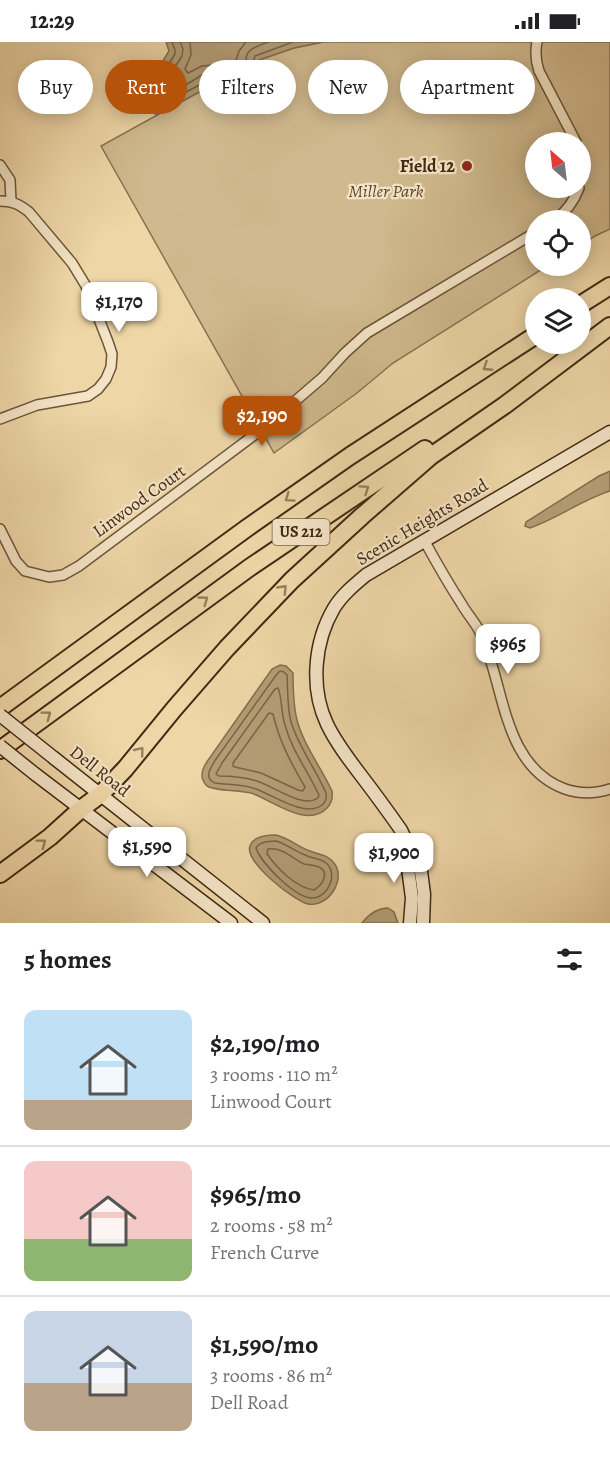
<!DOCTYPE html>
<meta charset="utf-8">
<style>
:root{--surface:#fff;--page:#f6f6f6;--text:#202124;--muted:#757577;--line:#e0e0e0;--accent:#b45309}
body{margin:0;font-family:Alegreya,serif;background:var(--page);color:var(--text);height:100vh;display:flex;flex-direction:column;font-size:22px;white-space:nowrap}
*{box-sizing:border-box;margin:0}
p{font-size:20px;color:var(--muted)}
.icon{flex:none;width:33px;height:33px;fill:none;stroke:currentColor;stroke-width:2;stroke-linecap:round;stroke-linejoin:round}
.map{position:relative;height:881px;overflow:hidden}
.sheet{display:flex;flex-direction:column;background:var(--surface);flex:1}
.sheet>*{flex:none}
.guide{position:absolute;left:18px;top:18px;width:574px;height:54px;display:flex;gap:12px}
.needle{width:39px;rotate:332deg}
.controls{position:absolute;left:525px;top:90px;display:grid;gap:12px}
.controls a{display:grid;place-items:center;width:66px;height:66px;border-radius:50%;background:var(--surface);box-shadow:0 3px 15px #0003;font-size:30px}
.price{position:absolute;translate:-50% -51px;padding:0 14px;border-radius:12px;background:#fff;color:#222;font-size:20px;line-height:39px;filter:drop-shadow(0 2px 3px #0008)}
.price::after{content:'';position:absolute;left:50%;top:36px;width:18px;height:14px;margin-left:-9px;background:inherit;clip-path:polygon(0 0,100% 0,50% 100%)}
.price.selected{background:var(--accent);color:#fff}
ul{padding:0;list-style:none}
li{display:flex;align-items:center;gap:18px;height:150px;padding:0 24px}
li+li{border-top:2px solid var(--line)}
li span{display:grid;place-items:center;flex:none;width:168px;height:120px;border-radius:12px;color:#555}
li>.icon{margin-inline-start:auto}
span .icon{width:72px;height:72px;fill:#fffc;stroke-width:1}
li b{font-size:26px}
h2{display:flex;justify-content:space-between;align-items:center;height:72px;padding:0 24px;font-size:26px}
.pill{padding:0 21px;border-radius:27px;background:var(--surface);box-shadow:0 3px 15px #0003;font-size:21px;line-height:54px}
.pill.selected{background:var(--accent);color:#fff}
.status{display:flex;justify-content:space-between;align-items:center;height:42px;padding:0 30px;background:var(--surface);direction:ltr}
.status svg{height:16px;fill:currentColor}
.map>svg:first-child{display:block}
.green{fill:#d0b98e;stroke:#887250;stroke-width:1.5;fill-rule:evenodd}
.water{fill:#b39c75;stroke:#856e4e;stroke-width:1.5}
.lines{fill:none;stroke-linecap:round;stroke-linejoin:round}
.shore{stroke:#7a6344;stroke-width:1.5}
.street-casing{stroke:#6c5538;stroke-width:12}
.secondary-casing{stroke:#402a13;stroke-width:15}
.highway-casing{stroke:#402a13;stroke-width:20}
.street{stroke:#f4e4c6;stroke-width:9}
.secondary{stroke:#f4e4c6;stroke-width:12}
.highway{stroke:#eed6a7;stroke-width:16}
.secondary-bridge-casing{stroke:#402a13;stroke-width:15;stroke-linecap:butt}
.secondary-bridge{stroke:#f4e4c6;stroke-width:12}
.oneway{stroke:#97805d}
.poi-dot{fill:#8f2418;stroke:#f4e4c6;stroke-width:2}
.labels{text-anchor:middle;dominant-baseline:central;stroke-width:4.5;stroke-linejoin:round;paint-order:stroke}
.shield{fill:#f4e4c6;stroke:#766249;stroke-width:1.5}
.shield-label{font-size:16px;font-weight:bold;fill:#402a13}
.poi-label{font-size:18px;font-weight:bold;fill:#402a13;stroke:#f4e4c6;text-anchor:end}
.park-label{font-size:18px;font-style:italic;fill:#5d472c;stroke:#f4e4c6}
.street-label{font-size:18px;fill:#402a13;stroke:#f4e4c6}
</style>
<div class="status"><b>12:29</b><svg viewBox="0 0 49 12"><path d="M0 12V9h3v3zM5 12V6h3v6zM10 12V3h3v9zM15 12V0h3v12zM26 1h20v11H26zM47 4h2v5h-2z"/></svg></div>
<div class="map">
<svg width="610" height="881" viewBox="0 0 610 881">
<rect width="100%" height="100%" fill="#eed6a7"/>
<filter id="stains"><feTurbulence type="fractalNoise" baseFrequency=".00333" numOctaves="4"/><feColorMatrix values="0 0 0 0 .2 0 0 0 0 .09 0 0 0 0 .02 0 0 0 .5 -.17"/></filter>
<radialGradient id="worn" r=".72"><stop offset=".6" stop-color="#630" stop-opacity="0"/><stop offset="1" stop-color="#630" stop-opacity=".3"/></radialGradient>
<path class="green" d="M323,0h287v187l-15,7 -14,9 -1,-25h-44v46h11l-154,97 -36,30 -83,60 -173,-307 105,-58 46,-2 23,4 -17,-30 36,-12zM536,100h44v46h-44z"/>
<g class="water">
<polygon points="166,0 323,0 294,6 259,18 275,48 268,57 252,44 207,46 156,73 142,53 169,9"/>
<path d="M610,429v20c-28,9 -52,27 -80,37l-5,-2 1,-4 73,-46z"/>
<path d="M280,623l6,1 7,7c0,15 0,31 4,47 7,26 24,47 35,71 1,7 0,12 -5,17 -20,21 -55,-8 -76,-15 -11,-3 -40,-2 -45,-8 -9,-10 -1,-21 5,-29l61,-87z"/>
<path d="M276,793c13,3 22,12 34,16 9,4 17,3 24,12 13,16 -6,45 -26,41 -14,-3 -68,-45 -57,-60 4,-8 18,-9 25,-9z"/>
<path d="M388,866l6,4 4,11h-36c7,-9 15,-15 26,-15z"/>
</g>
<g class="lines">
<g class="shore">
<polyline points="172,0 175,8 175,12 150,52 158,65 205,40 251,38 261,41 262,38 253,21 255,14 293,0"/>
<path d="M180,0l3,7 -1,7 -23,36v3l2,2 18,-8 23,-14 44,-3 2,-3c-7,-19 6,-22 21,-27"/>
<polyline points="190,0 191,13 185,27 188,31 202,24 235,21 239,9 246,0"/>
<path d="M280,629l4,1 3,3c1,16 0,32 4,47 8,26 25,47 35,71 1,6 0,9 -4,12 -17,13 -49,-10 -66,-16 -14,-5 -27,-4 -41,-6 -12,-5 -4,-16 1,-24l61,-85z"/>
<path d="M278,646c4,8 3,26 7,37 7,26 23,46 34,70l-1,3c-15,11 -45,-12 -61,-17 -13,-4 -25,-5 -38,-5l-3,-2 6,-11 53,-74z"/>
<path d="M269,671l4,1c6,27 18,49 32,73l-2,4 -5,-1 -37,-17 -26,-6 -2,-1v-3z"/>
<path d="M276,799c10,3 19,10 29,14 7,4 15,3 21,8 13,11 2,34 -13,35 -17,1 -52,-35 -57,-50 3,-6 13,-7 20,-7z"/>
<path d="M268,807c14,-2 24,9 36,15 5,1 10,1 15,3 12,6 2,19 -5,23 -18,-2 -37,-22 -47,-36z"/>
</g>
<defs>
<g id="street">
<path d="M537,0c-2,10 -1,20 2,29l37,71"/>
<polyline points="580,115 580,137"/>
<polyline points="0,123 10,138 11,159"/>
<path d="M0,159c12,0 19,3 29,11l43,51 14,23 22,56 4,12 -1,13 -5,12 -8,10 -10,7 -51,9 -37,14"/>
<path d="M555,178c11,-8 19,-19 24,-32"/>
<polyline points="0,487 16,519 25,529 49,535 63,533 79,524 265,385 322,336 345,311 367,291 536,190"/>
<path d="M424,498c12,22 24,43 37,63 6,11 15,20 20,31 24,52 21,132 84,155 14,5 31,5 45,0"/>
</g>
<g id="secondary">
<polyline points="54,716 263,881"/>
<polyline points="35,732 231,881"/>
<polyline points="408,804 408,826 412,856 410,881"/>
<path d="M423,881l1,-29 -4,-30 -12,-19 -7,-15c-12,-17 -25,-35 -38,-52 -13,-17 -27,-35 -36,-54 -17,-36 -13,-82 7,-116 8,-13 20,-23 32,-33l244,-143"/>
</g>
<g id="highway">
<polyline points="580,263 610,244"/>
<polyline points="0,666 247,486 350,414 536,293"/>
<polyline points="0,708 249,526 425,407"/>
<polyline points="0,832 50,795 81,767 101,752 125,727 174,667 227,606 292,538 362,474 431,414 505,363 610,284"/>
</g>
</defs>
<use href="#street" class="street-casing"/>
<use href="#secondary" class="secondary-casing"/>
<use href="#highway" class="highway-casing"/>
<use href="#street" class="street"/>
<use href="#secondary" class="secondary"/>
<use href="#highway" class="highway"/>
<defs>
<g id="secondary-bridge">
<polyline points="0,673 54,716"/>
<polyline points="0,704 35,732"/>
</g>
</defs>
<use href="#secondary-bridge" class="secondary-bridge-casing"/>
<use href="#secondary-bridge" class="secondary-bridge"/>
</g>
<defs><path id="oneway-chevron" d="M-2-3.5L2.5 0L-2 3.5" fill="none" stroke-width="1.6" stroke-linecap="round" stroke-linejoin="round" transform="scale(1.5)"/></defs>
<g class="oneway">
<use href="#oneway-chevron" transform="translate(487 325) rotate(147)"/>
<use href="#oneway-chevron" transform="translate(365 447) rotate(-34)"/>
<use href="#oneway-chevron" transform="translate(289 456) rotate(145)"/>
<use href="#oneway-chevron" transform="translate(283 547) rotate(-46)"/>
<use href="#oneway-chevron" transform="translate(204 558) rotate(-36)"/>
<use href="#oneway-chevron" transform="translate(47 673) rotate(-37)"/>
<use href="#oneway-chevron" transform="translate(140 709) rotate(-51)"/>
<use href="#oneway-chevron" transform="translate(42 801) rotate(-37)"/>
</g>
<circle class="poi-dot" cx="467" cy="124" r="6"/>
<g class="labels">
<rect class="shield" x="272.5" y="477" width="57" height="26" rx="4.5"/>
<g class="shield-label">
<text x="301" y="490">US 212</text>
</g>
<g class="poi-label">
<text x="455" y="124">Field 12</text>
</g>
<g class="park-label">
<text x="386" y="149">Miller Park</text>
</g>
<g class="street-label">
<text transform="translate(139 459) rotate(-36)">Linwood Court</text>
<text transform="translate(422 480) rotate(-31)">Scenic Heights Road</text>
<text transform="translate(100 729) rotate(38)">Dell Road</text>
</g>
</g>
<rect width="100%" height="100%" filter="url(#stains)"/>
<rect width="100%" height="100%" fill="url(#worn)"/>
</svg>
<div class="controls">
<a><svg class="needle" viewBox="-14 -14 28 28"><path d="M0-13l5 13h-10z" fill="#e53935"/><path d="M0 13l5-13h-10z" fill="#757577"/></svg></a>
<a><svg class="icon" aria-label="locate" viewBox="0 0 24 24"><circle cx="12" cy="12" r="6"/><path d="M12 2v4M12 18v4M2 12h4M18 12h4"/></svg></a>
<a><svg class="icon" aria-label="layers" viewBox="0 0 24 24"><path d="M12 4l9 5-9 5-9-5zM3 14l9 5 9-5"/></svg></a>
</div>
<b class="price" style="left:119px;top:291px">$1,170</b>
<b class="price selected" style="left:262px;top:405px">$2,190</b>
<b class="price" style="left:508px;top:633px">$965</b>
<b class="price" style="left:147px;top:836px">$1,590</b>
<b class="price" style="left:394px;top:842px">$1,900</b>
<div class="guide">
<a class="pill">Buy</a>
<a class="pill selected">Rent</a>
<a class="pill">Filters</a>
<a class="pill">New</a>
<a class="pill">Apartment</a>
</div>
</div>
<section class="sheet">
<h2>5 homes<svg class="icon" aria-label="filters" viewBox="0 0 24 24"><path d="M4 7h16M4 17h16"/><circle cx="9" cy="7" r="2"/><circle cx="15" cy="17" r="2"/></svg></h2>
<ul>
<li><span style="background:linear-gradient(#bfe0f5 75%,#b9a48a 0)"><svg class="icon" aria-label="home" viewBox="0 0 24 24"><path d="M3 11l9-7 9 7M6 9v11h12V9"/></svg></span><div><b>$2,190/mo</b><p>3 rooms · 110 m²</p><p>Linwood Court</p></div></li>
<li><span style="background:linear-gradient(#f6c9c9 65%,#8fb573 0)"><svg class="icon" aria-label="home" viewBox="0 0 24 24"><path d="M3 11l9-7 9 7M6 9v11h12V9"/></svg></span><div><b>$965/mo</b><p>2 rooms · 58 m²</p><p>French Curve</p></div></li>
<li><span style="background:linear-gradient(#c9d6e8 60%,#b9a48a 0)"><svg class="icon" aria-label="home" viewBox="0 0 24 24"><path d="M3 11l9-7 9 7M6 9v11h12V9"/></svg></span><div><b>$1,590/mo</b><p>3 rooms · 86 m²</p><p>Dell Road</p></div></li>
</ul>
</section>
